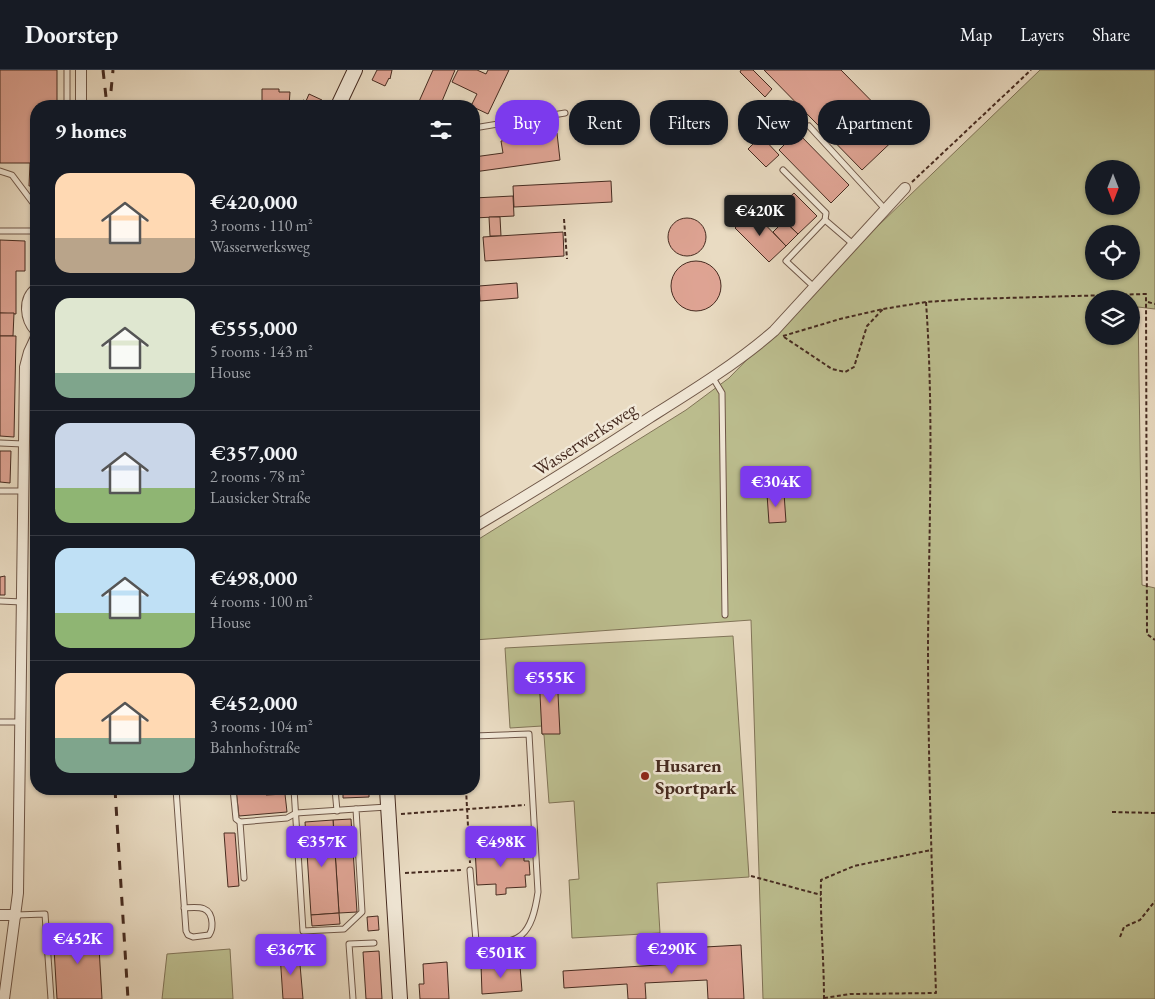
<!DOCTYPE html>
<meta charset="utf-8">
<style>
:root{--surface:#171b24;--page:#242831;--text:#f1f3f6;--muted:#9ea1a6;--line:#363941;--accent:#7c3aed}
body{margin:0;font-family:"EB Garamond",serif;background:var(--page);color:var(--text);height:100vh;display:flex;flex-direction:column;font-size:19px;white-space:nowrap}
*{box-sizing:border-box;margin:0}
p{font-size:16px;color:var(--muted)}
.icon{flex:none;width:28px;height:28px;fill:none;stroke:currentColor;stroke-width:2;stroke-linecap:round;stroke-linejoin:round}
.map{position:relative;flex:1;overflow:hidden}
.drawer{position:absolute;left:30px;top:30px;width:450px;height:695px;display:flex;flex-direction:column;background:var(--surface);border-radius:20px;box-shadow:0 1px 4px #0004}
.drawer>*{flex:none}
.top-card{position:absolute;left:495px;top:30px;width:475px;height:45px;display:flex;gap:10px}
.needle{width:32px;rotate:180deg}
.controls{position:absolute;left:1085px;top:90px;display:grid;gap:10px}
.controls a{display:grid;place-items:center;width:55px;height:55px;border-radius:50%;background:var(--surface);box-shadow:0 1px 4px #0004;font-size:25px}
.price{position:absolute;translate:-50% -42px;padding:0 11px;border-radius:5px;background:var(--accent);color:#fff;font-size:16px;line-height:32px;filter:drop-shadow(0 1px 2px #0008)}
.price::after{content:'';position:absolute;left:50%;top:30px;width:15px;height:11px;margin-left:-8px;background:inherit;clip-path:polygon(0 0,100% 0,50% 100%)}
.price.selected{background:#222;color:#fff}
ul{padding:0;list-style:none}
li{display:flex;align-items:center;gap:15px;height:125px;padding:0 25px}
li+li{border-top:1px solid var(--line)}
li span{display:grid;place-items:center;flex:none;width:140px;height:100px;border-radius:15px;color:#555}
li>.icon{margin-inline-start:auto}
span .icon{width:60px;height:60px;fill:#fffc;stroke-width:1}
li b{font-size:21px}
h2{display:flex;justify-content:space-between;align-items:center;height:60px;padding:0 25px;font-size:21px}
.chip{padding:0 18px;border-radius:20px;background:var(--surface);box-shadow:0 1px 4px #0004;font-size:18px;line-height:45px}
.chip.selected{background:var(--accent);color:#fff}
header{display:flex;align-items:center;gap:30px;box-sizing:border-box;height:70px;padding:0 25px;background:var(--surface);border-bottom:1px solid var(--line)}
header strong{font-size:24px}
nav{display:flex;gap:28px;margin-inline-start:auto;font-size:18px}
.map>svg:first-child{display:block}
.green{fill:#bcbe8f;stroke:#817458;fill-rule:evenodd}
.building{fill:#dfa494;stroke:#462b20}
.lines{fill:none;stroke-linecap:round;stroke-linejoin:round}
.service-casing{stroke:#6f5748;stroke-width:7}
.minor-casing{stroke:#6f5748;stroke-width:12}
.secondary-casing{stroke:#462b20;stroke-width:16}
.path{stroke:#462b20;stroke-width:2;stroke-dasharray:4 2.5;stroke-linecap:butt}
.service{stroke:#f1e8d7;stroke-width:5}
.minor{stroke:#f1e8d7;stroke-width:10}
.secondary{stroke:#f1e8d7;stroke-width:14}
.rail{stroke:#462b20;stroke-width:3;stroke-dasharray:9 9;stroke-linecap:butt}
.poi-dot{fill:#8f2418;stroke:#f1e8d7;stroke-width:2}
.labels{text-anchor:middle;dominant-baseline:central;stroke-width:5;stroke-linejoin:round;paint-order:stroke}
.street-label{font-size:19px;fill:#462b20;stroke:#f1e8d7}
.poi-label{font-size:19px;font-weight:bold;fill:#462b20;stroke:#f1e8d7;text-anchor:start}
</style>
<header>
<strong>Doorstep</strong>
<nav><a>Map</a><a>Layers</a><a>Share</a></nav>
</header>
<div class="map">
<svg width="1155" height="929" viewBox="0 0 1155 929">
<rect width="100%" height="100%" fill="#e9dbc2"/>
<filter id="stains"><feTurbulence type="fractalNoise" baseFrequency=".004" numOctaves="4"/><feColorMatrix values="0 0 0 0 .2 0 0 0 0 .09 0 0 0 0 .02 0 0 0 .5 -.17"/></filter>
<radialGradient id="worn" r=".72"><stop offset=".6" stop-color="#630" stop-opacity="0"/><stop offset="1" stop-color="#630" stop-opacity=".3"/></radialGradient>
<g class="green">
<path d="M1040,0h115v239l-17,-2 4,278 13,3v411h-392l-12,-379 -277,20v-98l212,-132 43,-32 151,-154zM1094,99h37v37h-37zM1094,164h37v37h-37zM1094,229h37v37h-37z"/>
<polygon points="733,566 749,807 657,813 660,863 572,868 569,810 579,809 574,731 549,733 544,665 542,664 542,656 510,658 505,578"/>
<polygon points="230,879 233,929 162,929 167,884"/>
</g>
<g class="building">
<polygon points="0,0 57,0 57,36 36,36 36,93 0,93"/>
<polygon points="377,0 392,0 390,9 389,8 385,16 372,10"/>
<polygon points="433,0 455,0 440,36 417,36"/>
<polygon points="458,0 477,0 486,4 488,0 509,0 488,44 471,36 477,24 452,12"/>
<polygon points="741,0 753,0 772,19 765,27 740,2"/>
<polygon points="764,0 841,0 902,62 862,100"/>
<polygon points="262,19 279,19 279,22 290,22 289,36 262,36"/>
<polygon points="309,24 322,30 318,36 303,36 304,34 302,33 303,30 306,31"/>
<polygon points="767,31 777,41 756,61 746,51"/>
<polygon points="797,62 849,115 831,133 779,80"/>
<polygon points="557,63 560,90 474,102 474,87 503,83 501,71"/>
<polygon points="761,66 779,85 766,97 748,79"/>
<polygon points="30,93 36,93 36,116 29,116"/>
<polygon points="611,111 612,132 514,137 513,116"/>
<polygon points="794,123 817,146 798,164 775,141"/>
<polygon points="513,126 514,146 474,148 474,128"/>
<polygon points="752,141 786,176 769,192 735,158"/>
<polygon points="489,147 500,147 501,166 490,166"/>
<circle cx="687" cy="167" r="19"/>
<polygon points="784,151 798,164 786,176 773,162"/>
<polygon points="563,162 564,186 485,191 483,167"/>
<polygon points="0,170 25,171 25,201 16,201 16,244 0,243"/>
<circle cx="696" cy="216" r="25"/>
<polygon points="517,213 518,228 480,231 479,216"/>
<polygon points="0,243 14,243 13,266 0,266"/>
<polygon points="0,266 16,266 14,367 0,366"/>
<polygon points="0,381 11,381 10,413 0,412"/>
<polygon points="784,423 786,452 769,453 767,424"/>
<polygon points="5,506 5,525 0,525 0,507"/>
<polygon points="557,604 560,664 542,664 539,605"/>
<polygon points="236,719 265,719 266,725 285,724 287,742 239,746"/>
<polygon points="343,719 369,719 369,727 343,728"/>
<polygon points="351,749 357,842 339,843 333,750"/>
<polygon points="333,750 339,843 311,845 305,752"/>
<polygon points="224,763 235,763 239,816 228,817"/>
<polygon points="503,777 503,780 524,779 524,791 529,791 530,805 525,805 526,817 506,818 506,824 496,825 496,814 477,815 475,778"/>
<polygon points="339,843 340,854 312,856 311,845"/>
<polygon points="378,846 379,860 368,861 367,847"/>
<polygon points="98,860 102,929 57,929 53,862"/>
<polygon points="741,875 744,929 708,929 707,910 645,913 646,929 628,929 627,914 564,918 563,901 706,892 705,877"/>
<polygon points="379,881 382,929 366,929 363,882"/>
<polygon points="299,883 303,929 283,929 280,884"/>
<polygon points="447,892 449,929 420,929 419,914 424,914 423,894"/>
<polygon points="481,894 490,894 491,898 520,896 522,921 482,924"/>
</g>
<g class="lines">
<defs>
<g id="service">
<polyline points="67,36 67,0"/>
<polyline points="809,56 885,139"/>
<polyline points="474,58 565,43"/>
<polyline points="783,100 826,143 825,150 786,191 814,217"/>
<polyline points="0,101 12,105 36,137"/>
<polyline points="825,150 853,174"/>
<polyline points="0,161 36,161"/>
<polyline points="713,308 722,323 725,545"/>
<polyline points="0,373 23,374"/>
<polyline points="0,421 23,421"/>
<polyline points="0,531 22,532"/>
<polyline points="0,652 20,652"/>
<path d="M176,719l10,142 2,4 5,2 16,-2c3,-5 3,-7 3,-12 -1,-18 -14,-16 -28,-15"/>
<polyline points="233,719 236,749 240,752"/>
<polyline points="294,719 303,861 344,859 362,842 356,739 387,737"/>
<polyline points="335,719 337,741"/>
<path d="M470,800l6,71c45,7 56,-7 62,-49l-9,-158 -55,2"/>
<polyline points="244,808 240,752 287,748 296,743 356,739"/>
<polyline points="16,845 45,844 51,929"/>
<polyline points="353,929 349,874 374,873"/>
</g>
<g id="minor">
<polyline points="81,36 81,0"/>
<path d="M36,219c-13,10 -11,30 0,42"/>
<path d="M474,457c59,-35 117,-71 175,-109 43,-27 87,-54 125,-87l131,-143"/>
<polyline points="0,845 16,845"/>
<polyline points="4,929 18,823 25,297 29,282 36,267"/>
</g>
<g id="secondary">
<polyline points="338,36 355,0"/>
<polyline points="387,719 400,929"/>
</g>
</defs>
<use href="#service" class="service-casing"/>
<use href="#minor" class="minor-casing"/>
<use href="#secondary" class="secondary-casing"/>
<g class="path">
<polyline points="912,112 1031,0"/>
<polyline points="564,149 567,189"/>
<polyline points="1148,232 1155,234"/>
<polyline points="783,266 840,249 883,239 926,232 969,229 1146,224 1147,564 1155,570"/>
<polyline points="784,267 832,299 845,302 854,297 867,256 883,239"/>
<polyline points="466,719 470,793"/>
<polyline points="1112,742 1155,743"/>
<polyline points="401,744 525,735"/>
<polyline points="405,803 462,800"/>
<polyline points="751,806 821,825"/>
<polyline points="1120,867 1124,857 1140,850 1155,831"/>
<path d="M824,928l26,-4 86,-1c-4,-117 -8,-234 -8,-351 1,-113 6,-227 -2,-340"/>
<path d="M824,929c0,-40 -4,-79 -3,-119l33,-14 77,-16"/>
</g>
<use href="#service" class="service"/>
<use href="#minor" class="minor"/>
<use href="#secondary" class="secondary"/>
<g class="rail">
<polyline points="103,0 107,36"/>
<polyline points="111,21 113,0"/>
<polyline points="115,719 128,929"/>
</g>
</g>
<circle class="poi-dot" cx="645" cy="706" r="5"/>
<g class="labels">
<g class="street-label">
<text transform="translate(585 369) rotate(-33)">Wasserwerksweg</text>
</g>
<g class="poi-label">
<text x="655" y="695">Husaren<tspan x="655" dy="22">Sportpark</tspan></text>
</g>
</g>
<rect width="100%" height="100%" filter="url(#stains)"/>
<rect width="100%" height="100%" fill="url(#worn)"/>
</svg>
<div class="controls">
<a><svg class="needle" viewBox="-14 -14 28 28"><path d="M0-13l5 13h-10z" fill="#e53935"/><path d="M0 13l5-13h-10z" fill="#9ea1a6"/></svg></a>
<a><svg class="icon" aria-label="locate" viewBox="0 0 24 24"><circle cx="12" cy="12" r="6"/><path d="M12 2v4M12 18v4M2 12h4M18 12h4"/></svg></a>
<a><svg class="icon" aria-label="layers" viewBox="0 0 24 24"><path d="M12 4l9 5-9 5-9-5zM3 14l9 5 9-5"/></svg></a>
</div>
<b class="price selected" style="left:760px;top:167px">€420K</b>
<b class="price" style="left:776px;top:438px">€304K</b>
<b class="price" style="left:550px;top:634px">€555K</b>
<b class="price" style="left:322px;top:798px">€357K</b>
<b class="price" style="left:501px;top:798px">€498K</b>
<b class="price" style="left:78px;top:895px">€452K</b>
<b class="price" style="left:672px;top:905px">€290K</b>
<b class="price" style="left:291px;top:906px">€367K</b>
<b class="price" style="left:501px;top:909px">€501K</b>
<div class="top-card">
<a class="chip selected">Buy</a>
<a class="chip">Rent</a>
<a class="chip">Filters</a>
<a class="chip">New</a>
<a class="chip">Apartment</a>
</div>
<section class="drawer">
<h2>9 homes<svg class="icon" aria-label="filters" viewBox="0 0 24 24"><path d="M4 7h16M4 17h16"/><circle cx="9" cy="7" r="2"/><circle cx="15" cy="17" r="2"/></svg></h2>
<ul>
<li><span style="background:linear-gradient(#ffd9b3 65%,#b9a48a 0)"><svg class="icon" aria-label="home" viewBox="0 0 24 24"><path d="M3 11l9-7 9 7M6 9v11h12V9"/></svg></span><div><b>€420,000</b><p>3 rooms · 110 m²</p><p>Wasserwerksweg</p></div></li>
<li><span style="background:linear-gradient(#dfe7d0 75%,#7fa58c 0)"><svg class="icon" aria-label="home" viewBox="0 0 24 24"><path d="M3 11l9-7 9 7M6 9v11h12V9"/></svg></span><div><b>€555,000</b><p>5 rooms · 143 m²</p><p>House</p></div></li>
<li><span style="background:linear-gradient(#c9d6e8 65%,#8fb573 0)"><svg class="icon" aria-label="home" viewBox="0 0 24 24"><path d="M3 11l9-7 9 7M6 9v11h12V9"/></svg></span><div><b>€357,000</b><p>2 rooms · 78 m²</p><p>Lausicker Straße</p></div></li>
<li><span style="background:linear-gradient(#bfe0f5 65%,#8fb573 0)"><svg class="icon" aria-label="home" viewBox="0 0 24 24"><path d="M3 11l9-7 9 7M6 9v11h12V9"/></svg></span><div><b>€498,000</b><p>4 rooms · 100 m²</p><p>House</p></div></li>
<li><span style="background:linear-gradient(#ffd9b3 65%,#7fa58c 0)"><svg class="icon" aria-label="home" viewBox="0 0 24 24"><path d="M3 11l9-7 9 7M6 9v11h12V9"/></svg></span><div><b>€452,000</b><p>3 rooms · 104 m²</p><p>Bahnhofstraße</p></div></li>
</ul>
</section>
</div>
